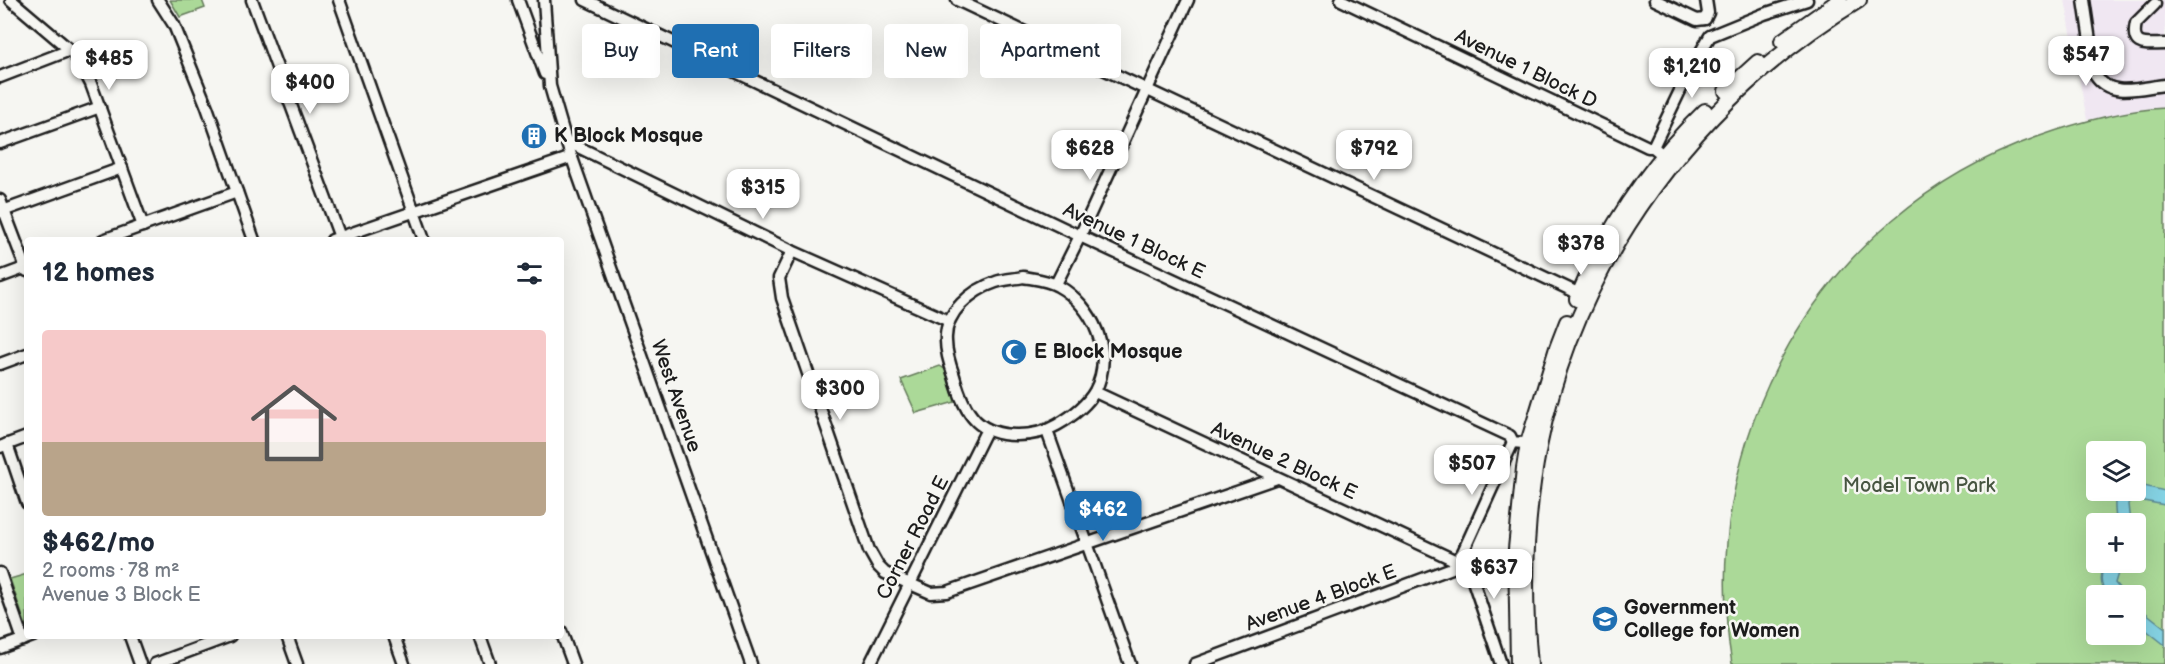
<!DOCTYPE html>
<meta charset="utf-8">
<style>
:root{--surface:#fff;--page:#f2f2f3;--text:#1f2937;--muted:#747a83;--accent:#1f6fb2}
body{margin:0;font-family:"Balsamiq Sans",sans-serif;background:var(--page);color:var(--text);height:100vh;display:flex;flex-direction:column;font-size:22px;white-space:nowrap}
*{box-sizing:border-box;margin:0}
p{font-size:20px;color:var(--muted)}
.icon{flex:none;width:33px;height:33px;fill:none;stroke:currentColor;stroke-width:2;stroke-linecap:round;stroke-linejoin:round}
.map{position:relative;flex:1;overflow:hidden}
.details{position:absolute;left:24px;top:237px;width:540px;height:402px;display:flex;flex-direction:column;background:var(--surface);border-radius:6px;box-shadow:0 6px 24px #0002}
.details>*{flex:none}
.guide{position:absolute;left:582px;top:24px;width:570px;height:54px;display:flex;gap:12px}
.tools{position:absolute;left:2086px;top:441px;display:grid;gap:12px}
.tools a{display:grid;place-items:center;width:60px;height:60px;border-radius:6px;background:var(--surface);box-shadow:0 6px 24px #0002;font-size:30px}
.price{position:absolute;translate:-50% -51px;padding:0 14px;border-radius:12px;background:#fff;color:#222;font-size:20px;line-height:39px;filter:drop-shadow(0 2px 3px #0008)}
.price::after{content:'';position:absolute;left:50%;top:36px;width:18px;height:14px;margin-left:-9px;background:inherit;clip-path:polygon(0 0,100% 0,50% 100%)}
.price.selected{background:var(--accent);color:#fff}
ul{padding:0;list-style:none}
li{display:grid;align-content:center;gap:12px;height:318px;padding:0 18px}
li span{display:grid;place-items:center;height:186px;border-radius:6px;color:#555}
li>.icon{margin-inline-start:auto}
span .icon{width:108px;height:108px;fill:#fffc;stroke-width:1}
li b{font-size:26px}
h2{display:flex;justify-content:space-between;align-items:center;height:72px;padding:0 18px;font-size:26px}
.pill{padding:0 21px;border-radius:6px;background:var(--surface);box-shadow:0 6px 24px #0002;font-size:21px;line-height:54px}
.pill.selected{background:var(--accent);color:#fff}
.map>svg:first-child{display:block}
.built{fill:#f0e7f2}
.green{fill:#abd998;stroke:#647a5a;stroke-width:1.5;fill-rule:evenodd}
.water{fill:#85d3e4;stroke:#5b8a94;stroke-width:1.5}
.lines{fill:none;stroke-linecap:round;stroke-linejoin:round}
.minor-casing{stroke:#1c1c1c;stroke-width:15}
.major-casing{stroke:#1c1c1c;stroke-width:18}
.minor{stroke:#f6f6f2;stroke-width:10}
.major{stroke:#f6f6f2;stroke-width:14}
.labels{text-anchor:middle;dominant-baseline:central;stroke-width:5;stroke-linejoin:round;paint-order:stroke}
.street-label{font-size:20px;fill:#1c1c1c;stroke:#f6f6f2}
.poi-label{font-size:20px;font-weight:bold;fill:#1c1c1c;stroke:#f6f6f2;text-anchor:start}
.park-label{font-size:20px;fill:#475541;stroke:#f6f6f2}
</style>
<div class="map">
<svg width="2165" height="664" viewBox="0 0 2165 664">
<rect width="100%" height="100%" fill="#f6f6f2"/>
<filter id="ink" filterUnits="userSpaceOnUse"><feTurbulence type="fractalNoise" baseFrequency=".0167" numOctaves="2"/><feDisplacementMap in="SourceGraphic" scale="12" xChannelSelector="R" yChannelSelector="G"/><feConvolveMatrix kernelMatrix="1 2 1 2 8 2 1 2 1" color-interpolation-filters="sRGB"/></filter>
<g filter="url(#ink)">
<polygon class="built" points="2065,0 2165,0 2165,108 2145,109 2087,120"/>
<g class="green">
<polygon points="170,0 202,0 205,8 180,17"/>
<path d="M2165,108v556h-433c-38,-226 88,-450 305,-527 42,-15 84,-27 128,-29zM2097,452h39v38h-39zM2097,524h39v38h-39zM2097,596h39v38h-39z"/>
<polygon points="940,366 946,370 955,402 916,413 901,380"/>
<polygon points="27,574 27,629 10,579"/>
</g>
<g class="water">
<path d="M2136,484l29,7v14l-32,-6 -5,5 2,19h-14c0,-12 -4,-21 3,-32l17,-1z"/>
<path d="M2106,562l15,1 -6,20 10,12h-18c-8,-11 -7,-21 -1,-33z"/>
<polygon points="2136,605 2165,628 2165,645 2136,622"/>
</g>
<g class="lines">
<defs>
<g id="minor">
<polyline points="11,0 70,50 79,61 91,84 143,226"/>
<polyline points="158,0 174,25 207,107 254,240"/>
<polyline points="252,0 341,240"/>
<polyline points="339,0 424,240"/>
<polyline points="518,0 545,74"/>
<polyline points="544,0 550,86 566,141 751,664"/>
<polyline points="585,0 1080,236 1510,436 1513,442 1534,444"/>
<polyline points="957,0 1584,296"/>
<polyline points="1341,0 1648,147 1653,147 1668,159"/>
<polyline points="1655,0 1697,20 1705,19"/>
<path d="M2084,0l11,75c15,24 47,12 70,10"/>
<path d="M2155,4l-19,19c-6,26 11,21 29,21"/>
<polyline points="1705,19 1708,13 1706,0"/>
<polyline points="0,77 70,50"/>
<polyline points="566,141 792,251 949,321"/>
<polyline points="0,143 100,107"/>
<polyline points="1653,147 1689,72 1710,36 1764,14 1807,0"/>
<polyline points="0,200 27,271"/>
<polyline points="0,212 122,168"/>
<polyline points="103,240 237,192"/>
<polyline points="332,240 572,157"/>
<polyline points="792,251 779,278 782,298 869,550 878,566 885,573 931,593 947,592 1277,478"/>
<polyline points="0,277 27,267"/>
<path d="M1023,277c11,2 25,3 35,9 35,19 57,68 37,105 -8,14 -24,26 -38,34 -22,13 -61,15 -81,-4 -11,-11 -18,-30 -22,-45 -4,-11 -8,-24 -8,-35 -2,-29 26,-51 50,-59 8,-3 18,-3 27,-5z"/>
<polyline points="1056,284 1080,236 1188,0"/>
<polyline points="0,364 27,354"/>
<polyline points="1095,392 1465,565 1469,569 1501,664"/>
<polyline points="1047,431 1130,664"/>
<polyline points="7,444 27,503"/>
<polyline points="0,447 27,437"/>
<polyline points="0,573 23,640"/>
<polyline points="561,631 573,664"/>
<polyline points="130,636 140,664"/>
<polyline points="287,636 297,664"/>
<polyline points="394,636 404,664"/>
<polyline points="480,636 490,664"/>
<polyline points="0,648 33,636"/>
<polyline points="155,664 230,636"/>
<polyline points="870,664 987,429"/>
<polyline points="1195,664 1452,568 1463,552 1513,442"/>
</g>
<g id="major">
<polyline points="1782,41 1840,0"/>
<polyline points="1726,91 1758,62"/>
<path d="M1577,299c30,-71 73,-135 128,-188"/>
<polyline points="1518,664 1516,549 1524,468 1528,443 1557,348 1567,322"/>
<path d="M1530,664c-7,-72 -5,-146 9,-217 37,-188 158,-349 320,-447"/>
</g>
</defs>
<use href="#minor" class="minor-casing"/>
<use href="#major" class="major-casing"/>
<use href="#minor" class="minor"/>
<use href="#major" class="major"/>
</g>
</g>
<defs>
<symbol id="building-disc" viewBox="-11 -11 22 22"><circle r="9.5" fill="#1f6fb2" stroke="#f6f6f2"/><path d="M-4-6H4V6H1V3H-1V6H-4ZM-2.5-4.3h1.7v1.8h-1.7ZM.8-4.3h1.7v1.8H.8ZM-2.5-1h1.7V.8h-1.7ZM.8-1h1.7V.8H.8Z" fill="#fff"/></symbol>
<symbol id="mosque-disc" viewBox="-11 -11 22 22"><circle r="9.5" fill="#1f6fb2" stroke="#f6f6f2"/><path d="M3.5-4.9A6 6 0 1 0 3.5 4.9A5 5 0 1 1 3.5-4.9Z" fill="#fff"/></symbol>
<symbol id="university-disc" viewBox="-11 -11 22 22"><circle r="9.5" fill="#1f6fb2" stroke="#f6f6f2"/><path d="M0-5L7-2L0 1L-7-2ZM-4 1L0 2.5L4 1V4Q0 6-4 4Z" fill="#fff"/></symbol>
</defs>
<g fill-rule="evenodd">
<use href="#building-disc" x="519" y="121" width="30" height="30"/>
<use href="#mosque-disc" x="999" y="337" width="30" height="30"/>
<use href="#university-disc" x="1590" y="604" width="30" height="30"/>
</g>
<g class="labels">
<g class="street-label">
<text transform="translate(1526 69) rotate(26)">Avenue 1 Block D</text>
<text transform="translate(1134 241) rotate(25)">Avenue 1 Block E</text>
<text transform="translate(676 396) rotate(71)">West Avenue</text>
<text transform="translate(1284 461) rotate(25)">Avenue 2 Block E</text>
<text transform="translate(913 538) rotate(-63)">Corner Road E</text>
<text transform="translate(1321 598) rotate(-20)">Avenue 4 Block E</text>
</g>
<g class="poi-label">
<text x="554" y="136">K Block Mosque</text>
<text x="1034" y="352">E Block Mosque</text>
<text x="1624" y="608">Government<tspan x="1624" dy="23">College for Women</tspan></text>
</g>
<g class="park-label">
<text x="1919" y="486">Model Town Park</text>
</g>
</g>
</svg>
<div class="tools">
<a><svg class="icon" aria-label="layers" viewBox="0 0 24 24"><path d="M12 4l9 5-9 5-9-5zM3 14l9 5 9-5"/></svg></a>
<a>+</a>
<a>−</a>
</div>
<b class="price" style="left:2086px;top:87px">$547</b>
<b class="price" style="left:109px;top:91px">$485</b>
<b class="price" style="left:1692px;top:99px">$1,210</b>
<b class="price" style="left:310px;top:115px">$400</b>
<b class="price" style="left:1090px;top:181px">$628</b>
<b class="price" style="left:1374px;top:181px">$792</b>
<b class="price" style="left:763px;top:220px">$315</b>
<b class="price" style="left:1581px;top:276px">$378</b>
<b class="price" style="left:840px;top:421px">$300</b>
<b class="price" style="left:1472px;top:496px">$507</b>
<b class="price selected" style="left:1103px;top:542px">$462</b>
<b class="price" style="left:1494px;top:600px">$637</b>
<div class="guide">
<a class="pill">Buy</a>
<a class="pill selected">Rent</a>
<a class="pill">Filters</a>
<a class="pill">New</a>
<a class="pill">Apartment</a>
</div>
<section class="details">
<h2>12 homes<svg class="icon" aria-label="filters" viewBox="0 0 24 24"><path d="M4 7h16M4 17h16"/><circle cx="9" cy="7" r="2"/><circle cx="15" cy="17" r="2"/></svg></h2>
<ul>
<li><span style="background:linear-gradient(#f6c9c9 60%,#b9a48a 0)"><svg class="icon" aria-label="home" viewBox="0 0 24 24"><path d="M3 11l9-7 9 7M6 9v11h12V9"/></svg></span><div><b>$462/mo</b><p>2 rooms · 78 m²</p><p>Avenue 3 Block E</p></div></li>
</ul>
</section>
</div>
